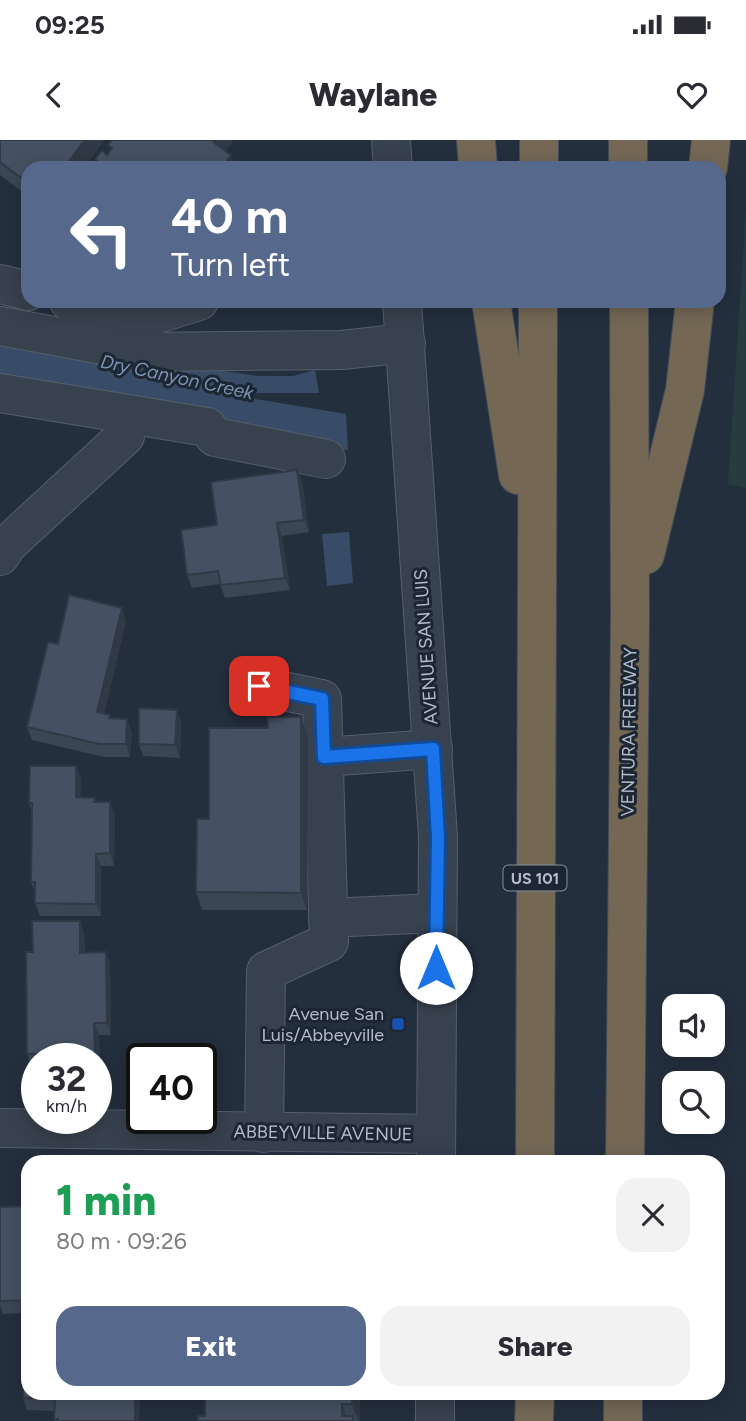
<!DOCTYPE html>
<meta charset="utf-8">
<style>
:root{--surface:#fff;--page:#f2f2f3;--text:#2b2b33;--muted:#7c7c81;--accent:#56698c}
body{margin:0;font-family:Figtree,sans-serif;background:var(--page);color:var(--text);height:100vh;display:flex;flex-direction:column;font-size:26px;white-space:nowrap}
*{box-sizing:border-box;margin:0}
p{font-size:23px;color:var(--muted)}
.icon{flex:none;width:38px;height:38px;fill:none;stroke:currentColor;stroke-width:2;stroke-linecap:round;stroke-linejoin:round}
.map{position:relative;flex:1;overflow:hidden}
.sheet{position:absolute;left:21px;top:1015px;width:704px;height:245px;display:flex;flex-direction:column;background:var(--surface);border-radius:21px;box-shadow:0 4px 18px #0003}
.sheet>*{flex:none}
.banner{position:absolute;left:21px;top:21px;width:705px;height:147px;border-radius:21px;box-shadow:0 4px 18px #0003;background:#56698c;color:#fff;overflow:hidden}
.tools{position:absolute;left:662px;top:854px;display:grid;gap:14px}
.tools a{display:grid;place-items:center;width:63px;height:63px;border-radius:14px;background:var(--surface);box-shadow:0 4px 18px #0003;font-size:35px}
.speed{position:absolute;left:21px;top:903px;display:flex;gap:14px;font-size:35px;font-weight:700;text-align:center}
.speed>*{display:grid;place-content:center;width:91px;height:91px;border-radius:50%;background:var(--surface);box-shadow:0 4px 18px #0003;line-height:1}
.speed small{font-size:18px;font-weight:400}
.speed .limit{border:4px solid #111;border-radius:10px;background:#fff;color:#111}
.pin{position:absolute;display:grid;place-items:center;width:60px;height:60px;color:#fff;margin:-30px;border-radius:14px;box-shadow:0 4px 10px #0006}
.me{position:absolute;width:77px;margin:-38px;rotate:0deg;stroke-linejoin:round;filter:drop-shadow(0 0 5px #0008)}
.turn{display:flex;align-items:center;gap:24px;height:147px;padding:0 35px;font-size:32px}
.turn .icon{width:91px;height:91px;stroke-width:2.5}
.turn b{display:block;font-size:49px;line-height:60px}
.round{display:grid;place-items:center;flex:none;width:74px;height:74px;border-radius:21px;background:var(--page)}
.summary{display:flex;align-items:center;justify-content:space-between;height:119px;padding:0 35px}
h1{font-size:42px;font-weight:800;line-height:52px;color:#1e9e55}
.action{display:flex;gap:14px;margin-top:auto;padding:14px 35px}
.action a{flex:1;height:80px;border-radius:21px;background:var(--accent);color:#fff;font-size:28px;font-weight:800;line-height:80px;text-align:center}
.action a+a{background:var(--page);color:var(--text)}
.status{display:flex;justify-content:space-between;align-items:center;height:49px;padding:0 35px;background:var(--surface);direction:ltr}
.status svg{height:19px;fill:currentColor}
header{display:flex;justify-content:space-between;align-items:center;height:91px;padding:0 35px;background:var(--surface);font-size:32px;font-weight:800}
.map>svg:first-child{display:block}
.green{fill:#263c3f}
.water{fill:#394c67}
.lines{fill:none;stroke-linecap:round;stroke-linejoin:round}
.minor-casing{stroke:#565f6c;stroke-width:40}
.highway-casing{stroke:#434c59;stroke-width:40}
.minor{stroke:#38414e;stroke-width:38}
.highway{stroke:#746855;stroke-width:38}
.wall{fill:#3b4654}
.shaded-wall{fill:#303945}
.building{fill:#455162;stroke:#303945;stroke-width:2}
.route-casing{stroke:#114b97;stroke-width:18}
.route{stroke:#1a73e8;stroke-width:12}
.transit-dot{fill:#1a4fb4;stroke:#1d2633;stroke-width:2.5}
.labels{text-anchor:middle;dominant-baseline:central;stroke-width:6;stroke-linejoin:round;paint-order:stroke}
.shield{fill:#1d2633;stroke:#878f9c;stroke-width:2}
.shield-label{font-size:16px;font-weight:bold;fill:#b4bcc9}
.street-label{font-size:18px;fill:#b4bcc9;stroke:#1d2633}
.poi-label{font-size:18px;fill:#b4bcc9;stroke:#1d2633;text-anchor:end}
.water-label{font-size:19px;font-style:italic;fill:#7c92b1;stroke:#1d2633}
</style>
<div class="status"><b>09:25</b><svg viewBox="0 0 49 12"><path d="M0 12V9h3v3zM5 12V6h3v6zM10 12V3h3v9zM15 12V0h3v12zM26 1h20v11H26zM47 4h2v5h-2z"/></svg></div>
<header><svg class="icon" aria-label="back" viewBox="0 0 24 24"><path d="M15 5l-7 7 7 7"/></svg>Waylane<svg class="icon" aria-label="heart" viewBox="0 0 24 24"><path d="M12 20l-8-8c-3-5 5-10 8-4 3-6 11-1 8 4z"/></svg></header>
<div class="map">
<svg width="746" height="1281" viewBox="0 0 746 1281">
<rect width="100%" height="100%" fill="#242f3e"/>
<path class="green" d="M 746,71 L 746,348 L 728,344 Z"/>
<g class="water">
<path d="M 0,198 L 257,236 L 293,236 L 315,230 L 319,253 L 251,253 L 206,249 L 208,251 L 346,274 L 348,310 L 218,291 L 0,240 Z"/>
<path d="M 349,392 L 353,443 L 327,446 L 322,394 Z"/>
</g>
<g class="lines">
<defs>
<g id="minor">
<path d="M 391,0 L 393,28"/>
<path d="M 0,144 L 28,151"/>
<path d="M 69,161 L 127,176 L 151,176 L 199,161"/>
<path d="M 402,161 L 438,697 L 436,1022"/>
<path d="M 0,186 L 140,212 L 342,210 L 406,203"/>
<path d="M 0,253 L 207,287 L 215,297 L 326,319"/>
<path d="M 0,416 L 8,404 L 125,296"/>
<path d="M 259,546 L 322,559 L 329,802 L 266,831 L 264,993"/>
<path d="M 324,617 L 433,609"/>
<path d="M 328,778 L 436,773"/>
<path d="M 0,988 L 436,994"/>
<path d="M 435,1281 L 435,1253"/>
</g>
<g id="highway">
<path d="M 476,0 L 478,28"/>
<path d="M 628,0 L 628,28"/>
<path d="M 539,28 L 539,0"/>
<path d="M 708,28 L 711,0"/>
<path d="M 491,161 L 518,335"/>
<path d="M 645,415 L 685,250 L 695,161"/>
<path d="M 535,1022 L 538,161"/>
<path d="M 625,1022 L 630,475 L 629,161"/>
<path d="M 534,1281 L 535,1253"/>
<path d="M 623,1281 L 623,1253"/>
</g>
</defs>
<use href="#minor" class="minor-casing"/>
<use href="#highway" class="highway-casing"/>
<use href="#minor" class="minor"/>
<use href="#highway" class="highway"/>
</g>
<g class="wall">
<path d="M 0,0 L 28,28 L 28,56 L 0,35 Z"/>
<path d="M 297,330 L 302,342 L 309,392 L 282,396 L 290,450 L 225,458 L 220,444 L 192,448 L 187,435 L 217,385 Z"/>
<path d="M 126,481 L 104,574 L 110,575 L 111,578 L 132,592 L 130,617 L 104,617 L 32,600 L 27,587 Z"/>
<path d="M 301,577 L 308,595 L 307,770 L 202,770 L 196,752 L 209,679 L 268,588 Z"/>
<path d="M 181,582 L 180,618 L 143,616 L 139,604 Z"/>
<path d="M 76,626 L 81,639 L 80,657 L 95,658 L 96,662 L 115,675 L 114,726 L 101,726 L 101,776 L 40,776 L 35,763 L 35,753 L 31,742 L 32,672 L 29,663 Z"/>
<path d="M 80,781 L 84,794 L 85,813 L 106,812 L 110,825 L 111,895 L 99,895 L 100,926 L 96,926 L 96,919 L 37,919 L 37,926 L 31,926 L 27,914 L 33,812 Z"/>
<path d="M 28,1066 L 28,1173 L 3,1174 L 0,1165 L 0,1067 Z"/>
<path d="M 140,1253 L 139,1281 L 55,1281 L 54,1271 L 27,1270 L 23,1258 Z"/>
<path d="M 205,1253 L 360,1253 L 360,1281 L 198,1281 L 205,1276 Z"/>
</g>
<g class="shaded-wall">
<path d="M 85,0 L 105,0 L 84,28 L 64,28 Z"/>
<path d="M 215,0 L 234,0 L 220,19 L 213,2 Z"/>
<path d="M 231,15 L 236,28 L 227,21 Z"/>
<path d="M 297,330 L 302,342 L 309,392 L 304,380 Z"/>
<path d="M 277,383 L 282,396 L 290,450 L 285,438 Z"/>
<path d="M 122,468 L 126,481 L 102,584 L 97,572 Z"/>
<path d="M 177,570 L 181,582 L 180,618 L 175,605 Z"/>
<path d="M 301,577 L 308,595 L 307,770 L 301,753 Z"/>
<path d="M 127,579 L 132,592 L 130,617 L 126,604 Z"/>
<path d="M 76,626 L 81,639 L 80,670 L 76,657 Z"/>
<path d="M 110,662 L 115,675 L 114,726 L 110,713 Z"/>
<path d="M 96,714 L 101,726 L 101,776 L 96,764 Z"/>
<path d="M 80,781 L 84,794 L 85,826 L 80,813 Z"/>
<path d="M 106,812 L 110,825 L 111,895 L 107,883 Z"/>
<path d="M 94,883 L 99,895 L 100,926 L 95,913 Z"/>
<path d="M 135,1253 L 140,1253 L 139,1281 L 135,1281 Z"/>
<path d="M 352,1253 L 360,1253 L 360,1281 L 358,1281 L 352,1264 Z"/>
<path d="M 342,1264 L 348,1281 L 342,1276 Z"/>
</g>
<g class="building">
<path d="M 0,0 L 85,0 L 64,28 L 28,28 L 28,43 L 0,22 Z"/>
<path d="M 112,0 L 215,0 L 213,2 L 231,15 L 227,21 L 237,28 L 98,28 L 101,24 L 95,19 L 102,10 L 107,15 L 112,8 L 108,5 Z"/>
<path d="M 297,330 L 304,380 L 277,383 L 285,438 L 221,445 L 218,431 L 187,435 L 181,390 L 217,385 L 211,342 Z"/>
<path d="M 69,455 L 122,468 L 97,572 L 110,575 L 109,578 L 127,579 L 126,604 L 99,604 L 27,587 L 48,502 L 58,504 Z"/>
<path d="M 139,568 L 177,570 L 175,605 L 139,604 Z"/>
<path d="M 267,577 L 301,577 L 301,753 L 196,752 L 197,679 L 209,679 L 209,588 L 268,588 Z"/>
<path d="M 30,626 L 76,626 L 76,657 L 95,658 L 94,662 L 110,662 L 110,713 L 96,714 L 96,764 L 35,763 L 35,742 L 31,742 L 32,663 L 29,663 Z"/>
<path d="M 32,781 L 80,781 L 80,813 L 106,812 L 107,883 L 94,883 L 95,913 L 27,914 L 26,812 L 33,812 Z"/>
<path d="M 28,1066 L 28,1160 L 0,1161 L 0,1067 Z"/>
<path d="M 23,1219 L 28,1219 L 28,1253 L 135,1253 L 135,1281 L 58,1281 L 58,1279 L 54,1279 L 55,1259 L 23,1258 Z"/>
<path d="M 205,1253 L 352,1253 L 352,1264 L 342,1264 L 342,1276 L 353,1276 L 353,1281 L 198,1281 L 198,1276 L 205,1276 Z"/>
</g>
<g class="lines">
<defs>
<path id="route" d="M 259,546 L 322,559 L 324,617 L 433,609 L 438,697 L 436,828"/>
</defs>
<use href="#route" class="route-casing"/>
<use href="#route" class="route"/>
</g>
<rect class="transit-dot" x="391" y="877" width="14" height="14" rx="3.5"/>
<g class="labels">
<rect class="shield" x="503.5" y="725.5" width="63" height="25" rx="5"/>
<g class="shield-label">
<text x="535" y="738">US 101</text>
</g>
<g class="street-label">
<text transform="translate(426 507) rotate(-94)">AVENUE SAN LUIS</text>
<text transform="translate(629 592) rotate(-89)">VENTURA FREEWAY</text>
<text transform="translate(323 993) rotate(1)">ABBEYVILLE AVENUE</text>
</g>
<g class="poi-label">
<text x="384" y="874">Avenue San<tspan x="384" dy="21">Luis/Abbeyville</tspan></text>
</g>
<g class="water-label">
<text transform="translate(177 237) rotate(12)">Dry Canyon Creek</text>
</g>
</g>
</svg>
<div class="tools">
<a><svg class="icon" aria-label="sound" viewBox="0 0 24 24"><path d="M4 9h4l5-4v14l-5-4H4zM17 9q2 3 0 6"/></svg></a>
<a><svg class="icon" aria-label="search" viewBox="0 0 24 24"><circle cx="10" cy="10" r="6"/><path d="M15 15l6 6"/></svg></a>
</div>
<div class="speed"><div>32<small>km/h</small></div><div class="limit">40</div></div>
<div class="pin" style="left:259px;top:546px;background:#d93025"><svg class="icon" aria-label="arrive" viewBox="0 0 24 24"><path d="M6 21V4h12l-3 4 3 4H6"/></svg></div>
<svg class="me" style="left:436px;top:828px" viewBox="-20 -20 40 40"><circle r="19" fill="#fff"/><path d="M0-13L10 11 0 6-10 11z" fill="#1a73e8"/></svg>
<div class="banner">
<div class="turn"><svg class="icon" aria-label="left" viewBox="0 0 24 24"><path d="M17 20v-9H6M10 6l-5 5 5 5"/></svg><div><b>40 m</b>Turn left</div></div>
</div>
<section class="sheet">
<div class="summary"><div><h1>1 min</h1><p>80 m · 09:26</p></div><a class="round"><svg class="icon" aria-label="close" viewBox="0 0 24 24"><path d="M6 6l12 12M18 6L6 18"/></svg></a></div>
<div class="action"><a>Exit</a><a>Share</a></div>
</section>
</div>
